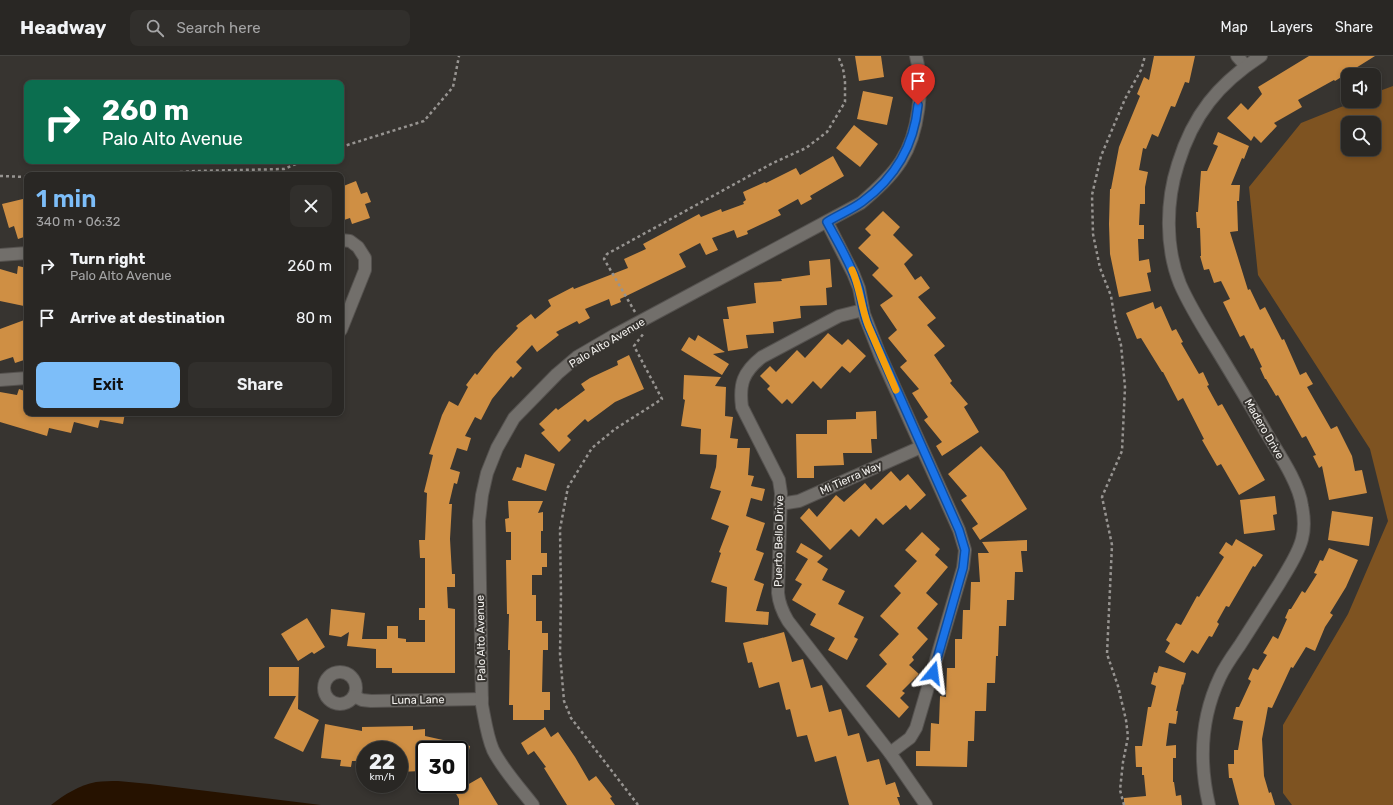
<!DOCTYPE html>
<meta charset="utf-8">
<style>
:root{--surface:#292724;--page:#312f2c;--text:#f1f3f6;--muted:#a5a5a6;--line:#454441;--accent:#7dbef9}
body{margin:0;font-family:Rubik,sans-serif;background:var(--page);color:var(--text);height:100vh;display:flex;flex-direction:column;font-size:15px;white-space:nowrap}
*{box-sizing:border-box;margin:0}
p{font-size:13px;color:var(--muted)}
.icon{flex:none;width:22px;height:22px;fill:none;stroke:currentColor;stroke-width:2;stroke-linecap:round;stroke-linejoin:round}
.map{position:relative;flex:1;overflow:hidden}
.details{position:absolute;left:24px;top:116px;width:320px;height:244px;display:flex;flex-direction:column;background:var(--surface);border-radius:8px;box-shadow:0 2px 6px #0003,0 0 0 1px var(--line)}
.details>*{flex:none}
.hud{position:absolute;left:24px;top:24px;width:320px;height:84px;border-radius:8px;box-shadow:0 2px 6px #0003,0 0 0 1px var(--line);background:#0b6e4f;color:#fff;overflow:hidden}
.fabs{position:absolute;left:1341px;top:12px;display:grid;gap:8px}
.fabs a{display:grid;place-items:center;width:40px;height:40px;border-radius:8px;background:var(--surface);box-shadow:0 2px 6px #0003,0 0 0 1px var(--line);font-size:20px}
.speed{position:absolute;left:356px;top:685px;display:flex;gap:8px;font-size:20px;font-weight:700;text-align:center}
.speed>*{display:grid;place-content:center;width:52px;height:52px;border-radius:50%;background:var(--surface);box-shadow:0 2px 6px #0003,0 0 0 1px var(--line);line-height:1}
.speed small{font-size:10px;font-weight:400}
.speed .limit{border:2px solid #111;border-radius:6px;background:#fff;color:#111}
.pin{position:absolute;display:grid;place-items:center;width:34px;height:34px;color:#fff;margin:-41px -17px;border-radius:50% 50% 50% 0;rotate:-45deg;box-shadow:0 0 4px #0007}
.pin .icon{rotate:45deg}
.me{position:absolute;width:44px;margin:-22px;rotate:16deg;stroke-linejoin:round;filter:drop-shadow(0 0 3px #0008)}
.turn{display:flex;align-items:center;gap:14px;height:84px;padding:0 12px;font-size:18px}
.turn .icon{width:52px;height:52px;stroke-width:2.5}
.turn b{display:block;font-size:28px;line-height:34px}
.round{display:grid;place-items:center;flex:none;width:42px;height:42px;border-radius:8px;background:var(--page)}
.head{display:flex;align-items:center;justify-content:space-between;height:68px;padding:0 12px}
h1{font-size:24px;font-weight:600;line-height:30px;color:var(--accent)}
.button{display:flex;gap:8px;margin-top:auto;padding:8px 12px}
.button a{flex:1;height:46px;border-radius:8px;background:var(--accent);color:#111;font-size:16px;font-weight:600;line-height:46px;text-align:center}
.button a+a{background:var(--page);color:var(--text)}
ul{padding:0;list-style:none}
li{display:flex;align-items:center;gap:12px;height:52px;padding:0 12px}
li div{flex:1}
li b{display:block;font-size:15px}
li em{font-style:normal}
header{display:flex;align-items:center;gap:24px;box-sizing:border-box;height:56px;padding:0 20px;background:var(--surface);border-bottom:1px solid var(--line)}
header strong{font-size:19px}
nav{display:flex;gap:22px;margin-inline-start:auto;font-size:14px}
.search{width:280px;height:36px;background:var(--page);display:flex;align-items:center;gap:10px;box-sizing:border-box;padding:0 14px;border-radius:8px;color:var(--muted);font-size:15px}
.map>svg:first-child{display:block}
.green{fill:#7e5321;fill-rule:evenodd}
.water{fill:#261200}
.building{fill:#cf8f44}
.lines{fill:none;stroke-linecap:round;stroke-linejoin:round}
.minor-casing{stroke:#55524f;stroke-width:14}
.path{stroke:#979491;stroke-width:2.5;stroke-dasharray:3 3;stroke-linecap:butt}
.minor{stroke:#726f6b;stroke-width:12}
.route-casing{stroke:#114b97;stroke-width:10}
.route{stroke:#1a73e8;stroke-width:7}
.slow{stroke:#f59e0b;stroke-width:7}
.labels{text-anchor:middle;dominant-baseline:central;stroke-width:4;stroke-linejoin:round;paint-order:stroke}
.street-label{font-size:11px;fill:#f2f0ed;stroke:#373430}
</style>
<header>
<strong>Headway</strong>
<div class="search"><svg class="icon" aria-label="search" viewBox="0 0 24 24"><circle cx="10" cy="10" r="6"/><path d="M15 15l6 6"/></svg>Search here</div>
<nav><a>Map</a><a>Layers</a><a>Share</a></nav>
</header>
<div class="map">
<svg width="1393" height="749" viewBox="0 0 1393 749">
<rect width="100%" height="100%" fill="#373430"/>
<path class="green" d="M 1393,30 L 1393,749 L 1292,749 L 1283,737 L 1283,669 L 1348,558 L 1388,465 L 1370,393 L 1258,219 L 1249,131 L 1301,67 L 1356,45 L 1374,45 L 1374,37 ZM 1348,67 L 1374,67 L 1374,93 L 1348,93 Z"/>
<path class="water" d="M 118,725 L 150,728 L 321,749 L 51,749 C 64,739 79,729 96,726 C 103,725 111,725 118,725 Z"/>
<g class="building">
<path d="M 855,0 L 881,0 L 884,21 L 859,25 Z"/>
<path d="M 1154,0 L 1195,0 L 1189,27 L 1185,26 L 1175,51 L 1171,50 L 1158,81 L 1152,78 L 1146,93 L 1143,92 L 1139,114 L 1148,116 L 1145,131 L 1145,148 L 1140,148 L 1139,169 L 1144,169 L 1144,183 L 1138,183 L 1139,205 L 1149,203 L 1151,216 L 1147,217 L 1151,235 L 1119,241 L 1110,198 L 1109,168 L 1110,133 L 1111,133 L 1119,91 L 1140,40 L 1137,38 L 1144,21 L 1149,24 Z"/>
<path d="M 1309,0 L 1375,0 L 1335,25 L 1334,24 L 1298,44 L 1302,51 L 1274,67 L 1277,70 L 1261,87 L 1254,80 L 1251,85 L 1227,62 L 1241,47 L 1248,54 L 1262,38 L 1258,31 Z"/>
<path d="M 863,35 L 893,41 L 887,69 L 857,63 Z"/>
<path d="M 854,69 L 878,88 L 860,111 L 836,92 Z"/>
<path d="M 1218,76 L 1249,90 L 1244,103 L 1242,102 L 1231,129 L 1240,129 L 1239,145 L 1237,145 L 1238,175 L 1230,176 L 1248,234 L 1250,233 L 1260,254 L 1265,251 L 1282,284 L 1284,283 L 1300,319 L 1306,316 L 1313,328 L 1307,331 L 1331,373 L 1337,370 L 1352,400 L 1355,415 L 1362,414 L 1367,437 L 1329,444 L 1322,410 L 1319,412 L 1313,400 L 1316,399 L 1306,380 L 1302,382 L 1278,339 L 1276,340 L 1266,323 L 1265,323 L 1260,312 L 1262,311 L 1253,292 L 1251,293 L 1244,279 L 1240,281 L 1223,246 L 1230,243 L 1221,225 L 1214,227 L 1209,213 L 1204,214 L 1200,200 L 1201,200 L 1200,172 L 1197,172 L 1196,156 L 1198,156 L 1201,115 L 1207,115 L 1218,90 L 1213,88 Z"/>
<path d="M 833,100 L 844,120 L 810,140 L 812,143 L 801,149 L 798,143 L 778,154 L 781,159 L 747,175 L 748,178 L 737,182 L 734,174 L 712,182 L 718,194 L 706,199 L 700,187 L 679,198 L 686,211 L 620,243 L 621,246 L 611,250 L 609,243 L 585,253 L 590,262 L 579,268 L 577,265 L 556,276 L 559,279 L 537,296 L 532,289 L 516,306 L 522,312 L 513,322 L 511,320 L 492,343 L 481,364 L 475,361 L 465,380 L 471,382 L 467,395 L 457,392 L 450,413 L 460,416 L 457,428 L 454,427 L 449,448 L 452,448 L 450,483 L 452,518 L 455,518 L 455,531 L 447,531 L 448,552 L 455,553 L 455,617 L 392,617 L 392,612 L 376,612 L 376,593 L 347,590 L 349,576 L 341,581 L 329,579 L 331,553 L 365,557 L 362,583 L 387,583 L 387,570 L 398,570 L 398,582 L 406,583 L 406,586 L 425,586 L 425,564 L 419,564 L 419,552 L 425,552 L 425,502 L 420,502 L 419,484 L 425,484 L 427,437 L 424,436 L 433,399 L 429,398 L 442,359 L 449,345 L 458,350 L 468,331 L 466,329 L 475,317 L 477,319 L 494,297 L 518,272 L 516,270 L 531,258 L 535,263 L 551,250 L 548,244 L 573,231 L 574,233 L 628,212 L 624,203 L 646,193 L 643,188 L 699,158 L 701,161 L 721,153 L 722,156 L 744,148 L 743,146 L 746,144 L 743,136 L 765,126 L 766,127 L 796,112 L 800,119 Z"/>
<path d="M 356,125 L 361,138 L 367,136 L 371,146 L 365,148 L 370,162 L 352,168 L 350,162 L 341,165 L 341,131 Z"/>
<path d="M 27,142 L 27,180 L 18,183 L 14,170 L 9,172 L 2,148 Z"/>
<path d="M 883,155 L 900,171 L 893,179 L 913,199 L 904,208 L 915,224 L 921,220 L 930,232 L 918,241 L 936,262 L 927,269 L 945,290 L 934,299 L 952,325 L 950,327 L 968,348 L 964,351 L 979,376 L 942,400 L 936,390 L 942,386 L 924,364 L 928,361 L 912,337 L 919,333 L 900,311 L 907,305 L 888,282 L 897,274 L 880,249 L 893,240 L 872,219 L 879,212 L 858,192 L 871,179 L 865,173 Z"/>
<path d="M 830,203 L 832,231 L 826,232 L 827,249 L 800,250 L 801,262 L 773,266 L 774,277 L 746,279 L 748,292 L 728,295 L 723,263 L 729,263 L 727,251 L 756,247 L 754,227 L 782,225 L 781,223 L 810,219 L 809,205 Z"/>
<path d="M 18,210 L 27,212 L 27,237 L 24,250 L 0,245 L 0,213 L 17,218 Z"/>
<path d="M 1153,246 L 1155,253 L 1161,250 L 1172,275 L 1176,273 L 1183,286 L 1181,287 L 1199,318 L 1203,316 L 1209,329 L 1207,330 L 1218,350 L 1222,348 L 1265,424 L 1239,439 L 1221,408 L 1217,410 L 1202,384 L 1204,383 L 1183,342 L 1178,345 L 1163,316 L 1162,316 L 1141,282 L 1137,283 L 1126,257 Z"/>
<path d="M 27,263 L 27,303 L 15,307 L 13,301 L 0,305 L 0,273 Z"/>
<path d="M 828,277 L 842,289 L 848,283 L 866,300 L 850,317 L 842,310 L 821,333 L 813,325 L 792,348 L 787,343 L 782,348 L 767,333 L 770,330 L 760,320 L 770,310 L 776,316 L 797,294 L 805,302 Z"/>
<path d="M 698,279 L 725,296 L 713,298 L 729,308 L 722,319 L 681,294 L 689,281 L 695,285 Z"/>
<path d="M 629,299 L 644,333 L 615,346 L 588,366 L 585,363 L 567,380 L 571,384 L 559,396 L 541,377 L 545,374 L 539,368 L 556,352 L 558,354 L 585,334 L 581,328 L 590,322 L 618,309 L 617,305 Z"/>
<path d="M 684,319 L 721,321 L 715,330 L 726,331 L 725,360 L 733,361 L 730,382 L 738,383 L 737,392 L 750,392 L 748,419 L 754,420 L 751,430 L 765,433 L 762,445 L 751,442 L 746,460 L 765,467 L 756,494 L 764,497 L 754,524 L 764,528 L 756,555 L 769,556 L 768,569 L 725,566 L 727,531 L 711,526 L 721,497 L 719,496 L 729,470 L 711,463 L 721,435 L 710,432 L 716,411 L 717,399 L 700,398 L 701,373 L 681,370 L 685,344 L 683,343 Z"/>
<path d="M 19,333 L 27,336 L 27,357 L 125,357 L 123,368 L 100,364 L 98,372 L 74,366 L 71,377 L 49,372 L 47,380 L 0,366 L 0,336 L 17,339 Z"/>
<path d="M 876,355 L 877,383 L 871,383 L 872,397 L 843,397 L 844,409 L 814,410 L 814,422 L 797,422 L 796,378 L 827,378 L 827,364 L 856,363 L 856,356 Z"/>
<path d="M 981,390 L 1004,416 L 1027,453 L 980,484 L 972,472 L 978,468 L 961,444 L 967,440 L 948,418 Z"/>
<path d="M 525,398 L 555,408 L 546,435 L 512,424 L 517,411 L 521,412 Z"/>
<path d="M 891,415 L 900,425 L 908,418 L 926,439 L 910,454 L 906,449 L 883,469 L 876,462 L 859,481 L 851,473 L 830,494 L 800,462 L 809,452 L 817,461 L 836,439 L 844,446 L 865,427 L 871,434 Z"/>
<path d="M 1275,440 L 1277,458 L 1273,459 L 1275,474 L 1244,478 L 1240,444 Z"/>
<path d="M 508,445 L 543,445 L 538,457 L 543,456 L 543,475 L 541,475 L 541,497 L 547,497 L 547,511 L 542,511 L 542,519 L 532,519 L 532,539 L 536,539 L 536,565 L 542,565 L 542,577 L 548,577 L 548,594 L 543,594 L 542,636 L 550,636 L 550,654 L 544,654 L 544,664 L 513,664 L 513,649 L 509,649 L 510,594 L 508,594 L 509,558 L 507,558 L 506,504 L 511,504 L 511,476 L 506,476 L 505,463 L 509,462 Z"/>
<path d="M 1332,455 L 1373,461 L 1369,490 L 1328,484 Z"/>
<path d="M 922,476 L 940,493 L 935,499 L 948,511 L 926,537 L 938,548 L 917,572 L 928,583 L 912,601 L 914,604 L 909,609 L 919,618 L 902,635 L 905,637 L 900,642 L 909,651 L 899,662 L 866,630 L 887,608 L 879,599 L 899,578 L 880,560 L 901,537 L 894,530 L 917,505 L 905,494 Z"/>
<path d="M 1236,483 L 1263,499 L 1255,511 L 1253,510 L 1229,551 L 1226,550 L 1217,566 L 1219,568 L 1212,581 L 1209,580 L 1198,598 L 1192,594 L 1184,607 L 1165,596 L 1170,587 L 1166,584 L 1176,567 L 1181,569 L 1197,540 L 1199,541 L 1224,501 L 1219,497 L 1226,486 L 1232,490 Z"/>
<path d="M 1027,484 L 1027,495 L 1021,495 L 1023,516 L 1015,516 L 1014,544 L 1007,544 L 1006,570 L 999,570 L 998,600 L 996,600 L 995,627 L 987,627 L 986,655 L 975,655 L 974,685 L 968,685 L 967,711 L 916,710 L 916,695 L 930,695 L 931,667 L 939,668 L 940,640 L 946,641 L 947,612 L 955,612 L 955,583 L 962,583 L 963,554 L 970,554 L 971,526 L 980,526 L 978,497 L 989,497 L 982,486 Z"/>
<path d="M 801,487 L 823,500 L 817,506 L 828,513 L 822,524 L 845,535 L 838,548 L 864,561 L 854,581 L 858,583 L 847,604 L 828,594 L 835,582 L 810,569 L 816,558 L 792,544 L 802,528 L 795,524 L 808,503 L 796,496 Z"/>
<path d="M 1329,492 L 1358,504 L 1346,531 L 1330,557 L 1333,559 L 1325,571 L 1315,595 L 1306,591 L 1293,612 L 1291,611 L 1272,652 L 1268,651 L 1262,683 L 1264,720 L 1269,737 L 1271,736 L 1275,749 L 1239,749 L 1232,722 L 1229,722 L 1228,708 L 1234,708 L 1234,694 L 1238,694 L 1243,665 L 1233,663 L 1236,651 L 1239,651 L 1251,625 L 1248,623 L 1253,612 L 1258,614 L 1267,599 L 1263,597 L 1273,580 L 1278,583 L 1287,563 L 1285,562 L 1289,553 L 1291,553 L 1302,535 L 1305,537 L 1317,518 L 1314,517 L 1320,504 L 1323,505 Z"/>
<path d="M 307,562 L 325,591 L 314,598 L 312,596 L 298,605 L 281,578 Z"/>
<path d="M 784,576 L 792,606 L 803,603 L 811,632 L 822,629 L 829,656 L 841,653 L 848,680 L 859,677 L 867,706 L 879,703 L 886,729 L 895,726 L 900,741 L 897,741 L 900,749 L 849,749 L 836,700 L 815,706 L 807,679 L 797,681 L 790,653 L 786,654 L 779,626 L 759,632 L 752,606 L 748,607 L 743,587 Z"/>
<path d="M 1159,610 L 1186,617 L 1183,629 L 1182,628 L 1176,655 L 1178,655 L 1176,668 L 1169,667 L 1166,690 L 1176,689 L 1176,702 L 1173,702 L 1173,726 L 1174,726 L 1176,740 L 1181,739 L 1182,749 L 1124,749 L 1124,742 L 1146,740 L 1144,719 L 1142,719 L 1142,711 L 1136,711 L 1135,690 L 1142,690 L 1148,651 L 1151,651 L 1156,630 L 1151,628 L 1154,616 L 1157,617 Z"/>
<path d="M 269,611 L 299,611 L 298,653 L 319,664 L 303,696 L 274,682 L 296,640 L 269,640 Z"/>
<path d="M 325,668 L 362,675 L 362,671 L 413,670 L 413,674 L 425,673 L 425,680 L 470,690 L 469,694 L 425,694 L 425,703 L 420,704 L 421,715 L 399,716 L 399,694 L 365,694 L 365,705 L 352,705 L 351,711 L 340,710 L 341,704 L 321,702 Z"/>
<path d="M 545,671 L 551,681 L 558,676 L 575,701 L 589,725 L 596,720 L 612,741 L 610,742 L 615,749 L 567,749 L 544,712 L 546,711 L 534,695 L 528,699 L 521,687 Z"/>
<path d="M 481,721 L 498,749 L 459,749 L 459,743 L 455,736 Z"/>
</g>
<g class="lines">
<defs>
<g id="minor">
<path d="M 1237,0 L 1246,10"/>
<path d="M 827,166 L 853,217 L 859,232 L 864,258 L 880,299 L 959,474 L 965,494 L 963,512 L 916,672 L 910,682 L 890,697"/>
<path d="M 341,184 L 350,185 L 358,191 L 365,202 L 365,214 L 341,274"/>
<path d="M 0,199 L 27,197"/>
<path d="M 863,254 L 839,260 L 762,301 C 743,316 739,328 742,351 L 779,424 L 781,437 L 778,537 C 779,548 782,555 788,565 L 890,697 L 926,749"/>
<path d="M 0,324 L 27,322"/>
<path d="M 780,448 L 799,445 L 921,391"/>
<circle cx="340" cy="632" r="16"/>
<path d="M 354,640 L 362,644 L 371,645 L 482,643"/>
<path d="M 533,749 C 520,732 503,714 493,694 C 487,680 485,664 482,649 L 479,465 L 482,439 L 487,417 L 497,392 L 514,362 L 557,318 L 577,301 L 613,280 L 861,147 C 875,135 891,121 901,105 C 919,77 924,31 916,0"/>
<path d="M 1209,749 C 1199,706 1201,661 1220,621 C 1225,610 1233,599 1240,589 C 1253,569 1266,548 1279,528 C 1287,514 1298,499 1302,483 C 1305,472 1304,460 1302,450 C 1299,427 1279,398 1267,378 C 1251,350 1234,322 1217,294 C 1204,273 1190,251 1180,228 C 1165,191 1166,145 1178,108 C 1193,59 1218,28 1261,0"/>
</g>
</defs>
<use href="#minor" class="minor-casing"/>
<g class="path">
<path d="M 341,91 L 424,65 L 453,31 L 459,0"/>
<path d="M 138,119 L 196,115 L 284,113 L 303,105"/>
<path d="M 0,120 L 27,121"/>
<path d="M 635,256 L 604,203 L 607,198 L 771,108 L 806,92 L 827,76 L 845,46 L 845,26 L 843,12 L 838,0"/>
<path d="M 638,749 L 571,662 L 564,645 L 560,598 L 561,540 L 560,473 L 568,431 L 592,392 L 615,373 L 662,343 L 634,290 L 644,277"/>
<path d="M 1124,749 L 1120,734 L 1123,706 L 1128,681 L 1126,664 L 1118,630 L 1107,598 L 1112,489 L 1102,441 L 1122,395 L 1125,331 L 1121,289 L 1116,271 L 1111,240 L 1100,212 L 1093,178 L 1092,139 L 1101,100 L 1125,43 L 1141,14 L 1145,0"/>
</g>
<use href="#minor" class="minor"/>
</g>
<g class="lines">
<defs>
<path id="route" d="M 918,49 C 914,90 895,122 862,146 C 851,154 838,159 827,166 C 838,187 852,209 859,233 C 862,245 863,257 868,269 L 959,474 L 965,494 L 963,512 L 933,617"/>
</defs>
<use href="#route" class="route-casing"/>
<use href="#route" class="route"/>
<path class="slow" d="M 852,214 C 860,231 861,251 868,269 L 896,334"/>
</g>
<g class="labels">
<g class="street-label">
<text transform="translate(607 287) rotate(-31)">Palo Alto Avenue</text>
<text transform="translate(1264 373) rotate(60)">Madero Drive</text>
<text transform="translate(851 422) rotate(-24)">Mi Tierra Way</text>
<text transform="translate(779 485) rotate(-89)">Puerto Bello Drive</text>
<text transform="translate(481 582) rotate(-91)">Palo Alto Avenue</text>
<text transform="translate(418 644) rotate(-1)">Luna Lane</text>
</g>
</g>
</svg>
<div class="fabs">
<a><svg class="icon" aria-label="sound" viewBox="0 0 24 24"><path d="M4 9h4l5-4v14l-5-4H4zM17 9q2 3 0 6"/></svg></a>
<a><svg class="icon" aria-label="search" viewBox="0 0 24 24"><circle cx="10" cy="10" r="6"/><path d="M15 15l6 6"/></svg></a>
</div>
<div class="speed"><div>22<small>km/h</small></div><div class="limit">30</div></div>
<div class="pin" style="left:918px;top:49px;background:#d93025"><svg class="icon" aria-label="arrive" viewBox="0 0 24 24"><path d="M6 21V4h12l-3 4 3 4H6"/></svg></div>
<svg class="me" style="left:933px;top:617px" viewBox="-20 -20 40 40"><path d="M0-17L14 15 0 8-14 15z" fill="#1a73e8" stroke="#fff" stroke-width="4"/></svg>
<div class="hud">
<div class="turn"><svg class="icon" aria-label="right" viewBox="0 0 24 24"><path d="M7 20v-9h11M14 6l5 5-5 5"/></svg><div><b>260 m</b>Palo Alto Avenue</div></div>
</div>
<section class="details">
<div class="head"><div><h1>1 min</h1><p>340 m · 06:32</p></div><a class="round"><svg class="icon" aria-label="close" viewBox="0 0 24 24"><path d="M6 6l12 12M18 6L6 18"/></svg></a></div>
<ul>
<li><svg class="icon" aria-label="right" viewBox="0 0 24 24"><path d="M7 20v-9h11M14 6l5 5-5 5"/></svg><div><b>Turn right</b><p>Palo Alto Avenue</p></div><em>260 m</em></li>
<li><svg class="icon" aria-label="arrive" viewBox="0 0 24 24"><path d="M6 21V4h12l-3 4 3 4H6"/></svg><div><b>Arrive at destination</b></div><em>80 m</em></li>
</ul>
<div class="button"><a>Exit</a><a>Share</a></div>
</section>
</div>
